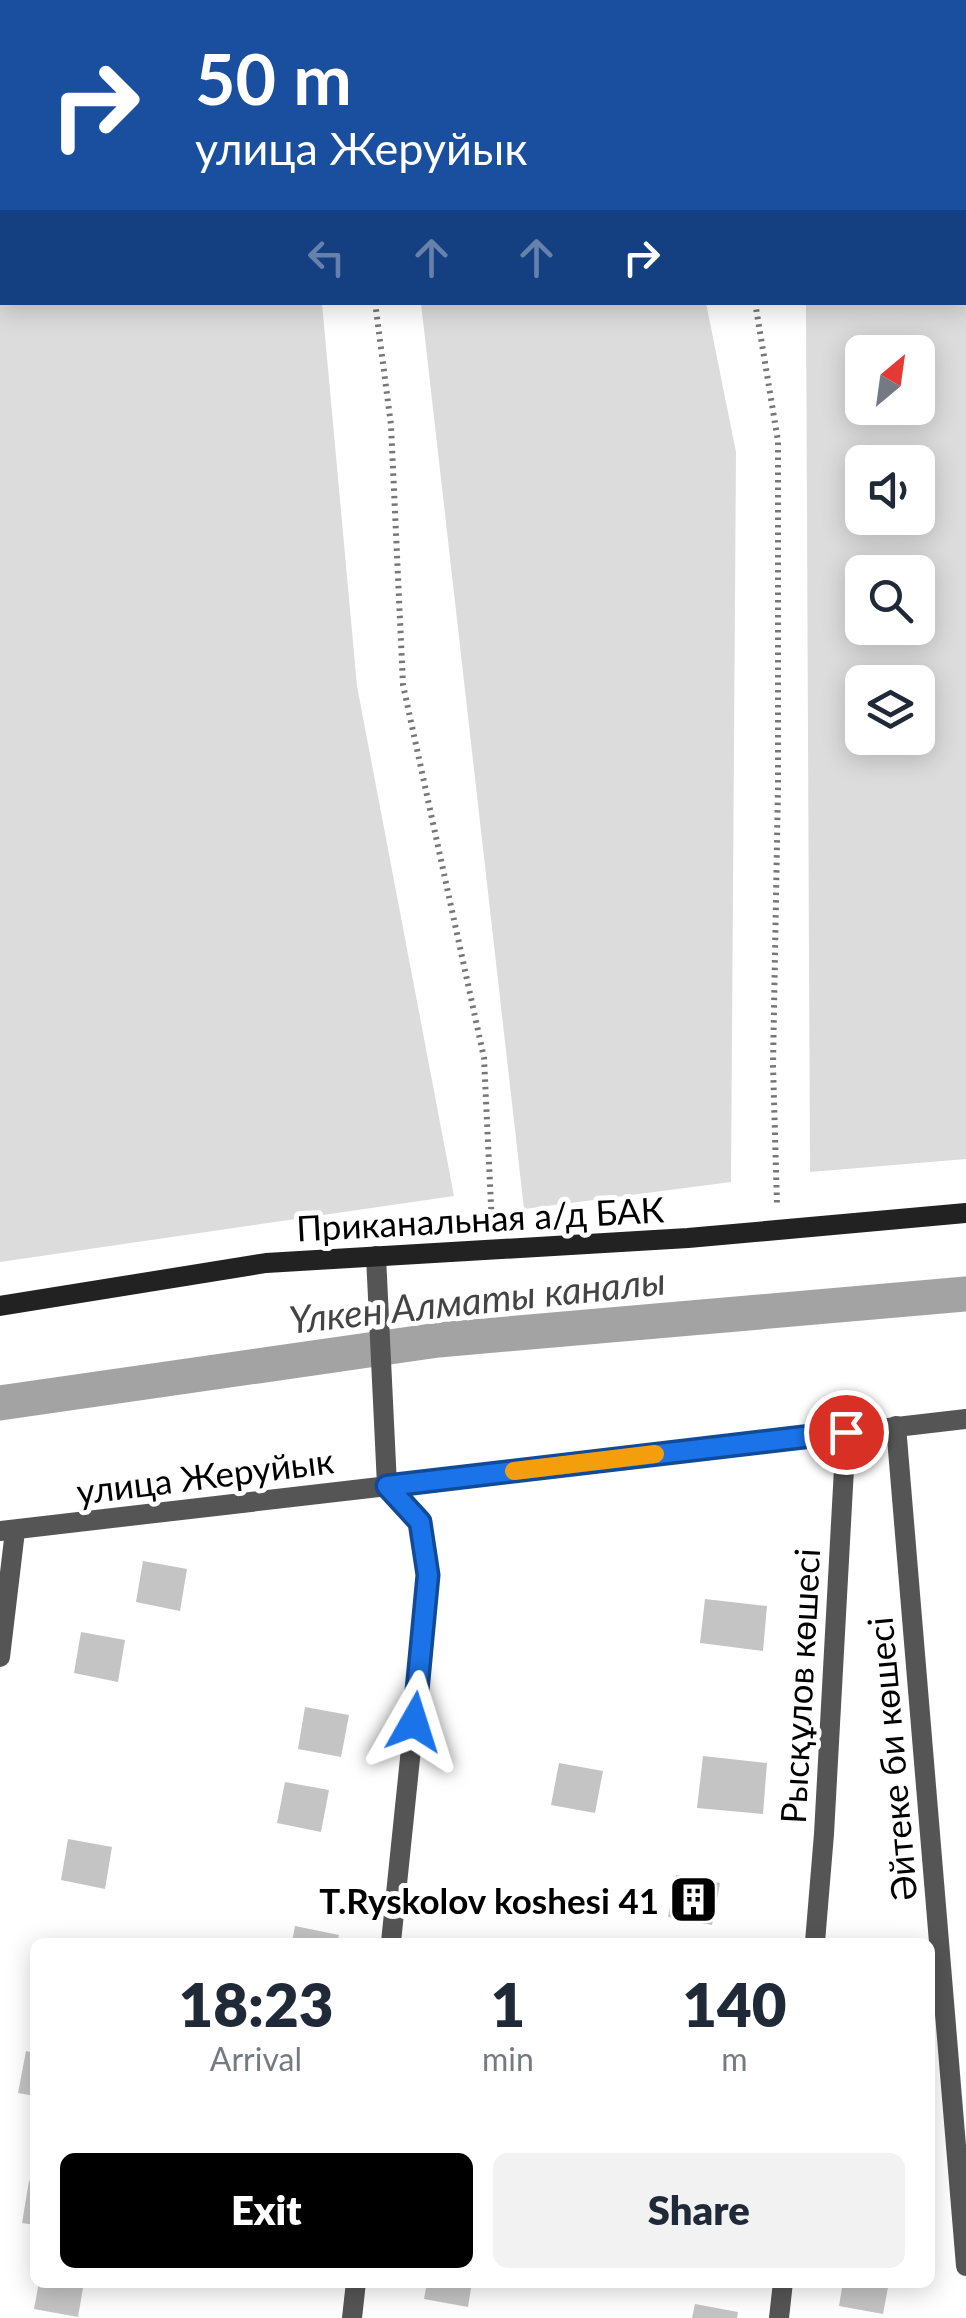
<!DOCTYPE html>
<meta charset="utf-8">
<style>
:root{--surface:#fff;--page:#f2f2f3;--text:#1f2937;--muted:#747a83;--accent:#000}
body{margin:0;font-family:Lato,sans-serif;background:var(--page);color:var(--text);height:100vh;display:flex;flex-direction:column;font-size:38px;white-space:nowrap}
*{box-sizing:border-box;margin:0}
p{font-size:32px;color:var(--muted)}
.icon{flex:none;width:55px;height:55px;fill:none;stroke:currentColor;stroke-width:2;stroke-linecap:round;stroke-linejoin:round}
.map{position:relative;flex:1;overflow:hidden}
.side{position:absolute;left:30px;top:1938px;width:905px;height:350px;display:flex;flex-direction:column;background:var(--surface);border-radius:15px;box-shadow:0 5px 25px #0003}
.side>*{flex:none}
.banner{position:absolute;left:0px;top:0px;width:968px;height:305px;box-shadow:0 5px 25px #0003;background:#1a4fa0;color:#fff;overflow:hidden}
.needle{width:65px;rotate:29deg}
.tools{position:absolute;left:845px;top:335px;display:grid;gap:20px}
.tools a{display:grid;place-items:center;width:90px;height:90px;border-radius:15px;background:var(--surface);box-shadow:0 5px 25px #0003;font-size:50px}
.pin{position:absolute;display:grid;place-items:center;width:85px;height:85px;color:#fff;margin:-42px;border:5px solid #fff;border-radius:50%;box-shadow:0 2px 10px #0007}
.me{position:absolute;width:110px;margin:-55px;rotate:6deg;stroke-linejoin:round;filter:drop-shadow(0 0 8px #0008)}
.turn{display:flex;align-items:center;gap:35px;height:210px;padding:0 30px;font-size:45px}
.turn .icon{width:130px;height:130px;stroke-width:2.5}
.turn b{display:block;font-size:70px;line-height:85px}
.lanes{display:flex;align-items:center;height:95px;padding:0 30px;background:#0003;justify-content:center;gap:50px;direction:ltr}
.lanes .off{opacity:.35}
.eta{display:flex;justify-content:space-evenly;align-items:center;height:170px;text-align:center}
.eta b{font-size:60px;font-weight:800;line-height:70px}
.action{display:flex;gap:20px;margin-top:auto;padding:20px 30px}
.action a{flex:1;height:115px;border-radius:15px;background:var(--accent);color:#fff;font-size:40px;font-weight:800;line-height:115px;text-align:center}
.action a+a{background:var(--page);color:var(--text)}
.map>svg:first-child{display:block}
.green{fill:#dcdcdc;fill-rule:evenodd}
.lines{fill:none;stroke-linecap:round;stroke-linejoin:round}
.canal{stroke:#a3a3a3;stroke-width:35}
.building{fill:#c4c4c4}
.path{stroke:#777;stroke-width:6;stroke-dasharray:2.5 5;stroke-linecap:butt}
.street{stroke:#555;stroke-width:20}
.secondary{stroke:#222;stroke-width:20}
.route-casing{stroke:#114b97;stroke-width:25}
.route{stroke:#1a73e8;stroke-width:18}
.slow{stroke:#f59e0b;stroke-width:18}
.labels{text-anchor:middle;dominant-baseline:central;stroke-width:10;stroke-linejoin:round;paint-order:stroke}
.street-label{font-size:35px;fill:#000;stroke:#fff}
.poi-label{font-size:35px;font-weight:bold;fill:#000;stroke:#fff;text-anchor:end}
.water-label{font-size:38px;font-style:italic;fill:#444;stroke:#fff}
</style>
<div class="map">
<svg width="966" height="2318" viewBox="0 0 966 2318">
<rect width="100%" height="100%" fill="#fff"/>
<g class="green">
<path d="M 798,0 L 966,0 L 966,1159 L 810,1172 L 806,303 L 965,302 L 965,2 L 798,2 ZM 862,352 L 918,352 L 918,408 L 862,408 ZM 862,462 L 918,462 L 918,518 L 862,518 ZM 862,572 L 918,572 L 918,628 L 862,628 ZM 862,682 L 918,682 L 918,738 L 862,738 Z"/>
<path d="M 0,130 L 2,130 L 2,302 L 322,303 L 357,686 L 454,1196 L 0,1262 Z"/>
<path d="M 421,303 L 706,303 L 736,452 L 731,1182 L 524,1209 Z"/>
</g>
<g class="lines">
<path class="canal" d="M 0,1403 L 438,1340 L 966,1294"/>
</g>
<g class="building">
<path d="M 143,1561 L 187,1569 L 180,1611 L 136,1602 Z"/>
<path d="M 705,1599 L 767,1606 L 763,1651 L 700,1643 Z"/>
<path d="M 81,1632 L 125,1640 L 118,1682 L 74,1673 Z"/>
<path d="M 305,1707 L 349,1715 L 341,1757 L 298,1749 Z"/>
<path d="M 703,1756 L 767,1763 L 763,1814 L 697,1808 Z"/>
<path d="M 559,1763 L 603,1771 L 595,1813 L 551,1805 Z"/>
<path d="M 285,1782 L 329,1790 L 321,1832 L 277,1823 Z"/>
<path d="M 68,1839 L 112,1847 L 105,1889 L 61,1880 Z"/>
<path d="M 676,1875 L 720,1883 L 712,1925 L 668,1917 Z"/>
<path d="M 295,1926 L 339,1935 L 337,1942 L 292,1942 Z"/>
<path d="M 26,2051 L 35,2053 L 35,2096 L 18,2093 Z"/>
<path d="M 29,2181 L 35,2182 L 35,2225 L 22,2223 Z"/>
<path d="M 39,2282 L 84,2282 L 78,2317 L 34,2309 Z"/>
<path d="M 427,2282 L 472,2282 L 468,2307 L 424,2299 Z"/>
<path d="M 843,2282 L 889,2282 L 883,2314 L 839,2306 Z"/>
<path d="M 695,2304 L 738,2312 L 737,2318 L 692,2318 Z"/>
</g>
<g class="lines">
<g class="path">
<path d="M 335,0 L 336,2"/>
<path d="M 190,2 L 195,0"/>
<path d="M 386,2 L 388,0"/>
<path d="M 726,2 L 726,0"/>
<path d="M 0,49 L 2,49"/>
<path d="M 375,302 L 391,425 L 403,685 L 484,1058 L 492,1226"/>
<path d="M 755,302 L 778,441 L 778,787 L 773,1065 L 777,1204"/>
</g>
<g class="street">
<path d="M 376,1256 L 387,1485 L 419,1522 L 429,1575 L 391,1942"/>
<path d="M 896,1426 L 966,2266"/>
<path d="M 0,1531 L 966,1419"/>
<path d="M 0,1657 L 15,1531"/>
<path d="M 815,1942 L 824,1834 L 846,1432"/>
<path d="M 352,2318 L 356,2282"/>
<path d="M 779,2318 L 783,2282"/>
</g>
<path class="secondary" d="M 0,1306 L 266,1263 L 688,1238 L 966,1213"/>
</g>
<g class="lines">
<defs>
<path id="route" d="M 414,1722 L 428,1575 L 420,1522 L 387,1486 L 846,1432"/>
</defs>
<use href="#route" class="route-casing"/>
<use href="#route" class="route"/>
<path class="slow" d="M 514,1471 L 655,1454"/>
</g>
<defs>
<symbol id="building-square" viewBox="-11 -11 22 22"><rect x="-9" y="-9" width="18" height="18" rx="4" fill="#000" stroke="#fff"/><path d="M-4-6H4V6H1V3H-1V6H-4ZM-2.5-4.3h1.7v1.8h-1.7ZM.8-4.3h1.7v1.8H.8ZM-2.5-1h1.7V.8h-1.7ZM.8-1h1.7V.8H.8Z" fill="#fff"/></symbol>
</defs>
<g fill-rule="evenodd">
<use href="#building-square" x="666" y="1872" width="55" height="55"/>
</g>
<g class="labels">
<g class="street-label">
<text transform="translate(480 1218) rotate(-3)">Приканальная а/д БАК</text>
<text transform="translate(205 1475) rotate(-7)">улица Жеруйык</text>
<text transform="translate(799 1686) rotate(-87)">Рысқұлов көшесі</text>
<text transform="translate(891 1759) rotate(-95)">Әйтеке би көшесі</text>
</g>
<g class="poi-label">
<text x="659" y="1900">T.Ryskolov koshesi 41</text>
</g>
<g class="water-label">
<text transform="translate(477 1299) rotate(-6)">Үлкен Алматы каналы</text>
</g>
</g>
</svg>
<div class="tools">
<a><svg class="needle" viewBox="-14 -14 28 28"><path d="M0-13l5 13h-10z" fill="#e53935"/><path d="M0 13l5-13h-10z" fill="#747a83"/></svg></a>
<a><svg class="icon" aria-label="sound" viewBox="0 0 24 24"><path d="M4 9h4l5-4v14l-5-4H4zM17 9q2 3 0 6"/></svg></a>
<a><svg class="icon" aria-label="search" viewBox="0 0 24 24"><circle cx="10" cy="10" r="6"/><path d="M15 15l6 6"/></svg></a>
<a><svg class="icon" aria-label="layers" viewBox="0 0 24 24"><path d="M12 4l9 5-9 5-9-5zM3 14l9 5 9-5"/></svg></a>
</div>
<div class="pin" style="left:846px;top:1432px;background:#d93025"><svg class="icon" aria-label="arrive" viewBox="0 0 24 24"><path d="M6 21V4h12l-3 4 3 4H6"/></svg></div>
<svg class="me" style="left:414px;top:1722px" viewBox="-20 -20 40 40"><path d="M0-17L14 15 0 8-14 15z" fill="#1a73e8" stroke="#fff" stroke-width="4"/></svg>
<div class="banner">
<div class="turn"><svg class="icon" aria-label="right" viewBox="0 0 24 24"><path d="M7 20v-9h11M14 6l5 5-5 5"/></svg><div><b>50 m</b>улица Жеруйык</div></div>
<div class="lanes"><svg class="icon off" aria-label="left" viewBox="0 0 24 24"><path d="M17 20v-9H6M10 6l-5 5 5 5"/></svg><svg class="icon off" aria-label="ahead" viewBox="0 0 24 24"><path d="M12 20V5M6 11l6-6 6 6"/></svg><svg class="icon off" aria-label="ahead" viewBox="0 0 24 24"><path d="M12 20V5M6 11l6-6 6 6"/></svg><svg class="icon" aria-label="right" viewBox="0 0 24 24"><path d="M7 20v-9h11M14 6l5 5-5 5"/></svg></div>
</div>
<section class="side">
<div class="eta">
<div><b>18:23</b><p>Arrival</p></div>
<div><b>1</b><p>min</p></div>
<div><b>140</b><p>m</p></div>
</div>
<div class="action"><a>Exit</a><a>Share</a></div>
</section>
</div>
